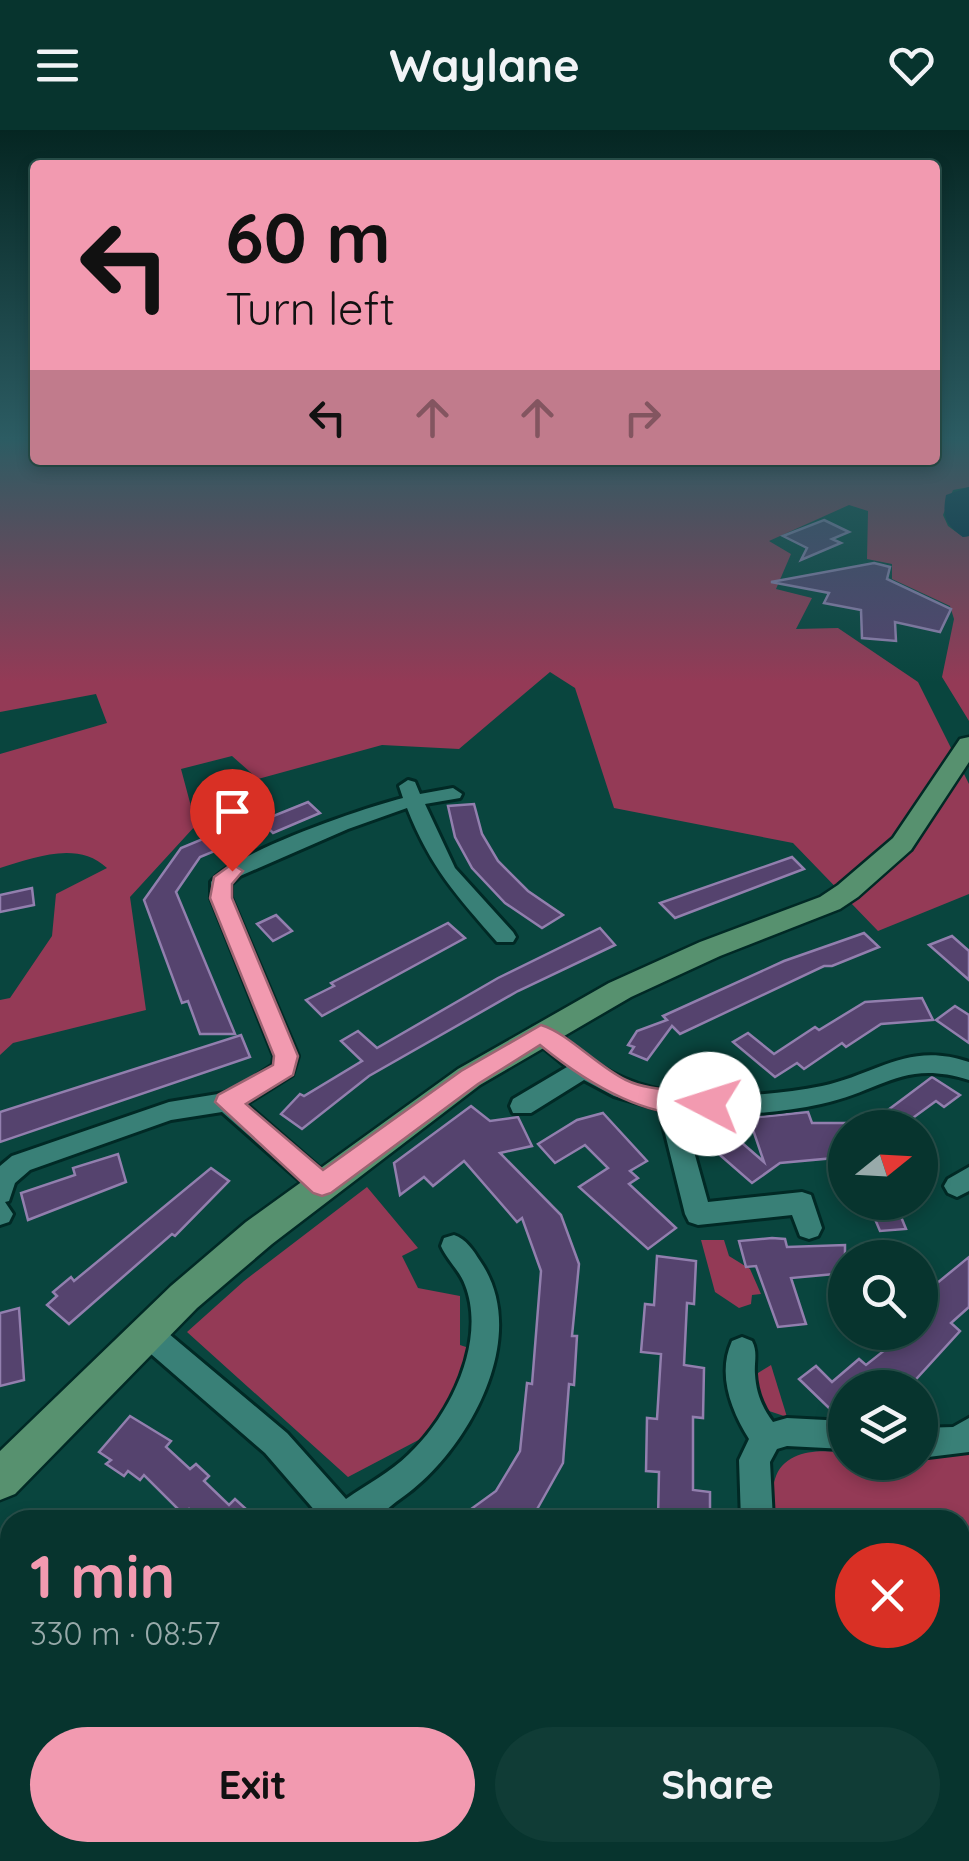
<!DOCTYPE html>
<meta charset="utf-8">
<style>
:root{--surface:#07342e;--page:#103c36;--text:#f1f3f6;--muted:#98aaaa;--line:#284f4a;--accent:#f29ab0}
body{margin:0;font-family:Quicksand,sans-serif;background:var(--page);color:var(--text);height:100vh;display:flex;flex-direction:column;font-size:38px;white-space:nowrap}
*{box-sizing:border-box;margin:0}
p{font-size:32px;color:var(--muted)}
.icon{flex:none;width:55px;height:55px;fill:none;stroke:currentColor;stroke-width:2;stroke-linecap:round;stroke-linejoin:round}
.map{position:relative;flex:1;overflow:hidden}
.side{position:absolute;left:0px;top:1380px;width:970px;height:352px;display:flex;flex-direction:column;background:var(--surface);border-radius:30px 30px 0 0;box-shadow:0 5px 15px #0003,0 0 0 2px var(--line)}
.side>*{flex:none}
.hud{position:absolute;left:30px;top:30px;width:910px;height:305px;border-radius:10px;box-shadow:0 5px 15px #0003,0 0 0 2px var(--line);background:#f29ab0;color:#111;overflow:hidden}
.needle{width:65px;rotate:72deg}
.buttons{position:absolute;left:828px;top:980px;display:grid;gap:20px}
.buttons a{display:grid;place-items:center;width:110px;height:110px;border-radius:50%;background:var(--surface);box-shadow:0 5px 15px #0003,0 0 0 2px var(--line);font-size:50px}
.pin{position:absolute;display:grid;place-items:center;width:85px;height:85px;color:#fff;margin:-102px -42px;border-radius:50% 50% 50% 0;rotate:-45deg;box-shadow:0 0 10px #0007}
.pin .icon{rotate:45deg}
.me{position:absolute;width:110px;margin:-55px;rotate:275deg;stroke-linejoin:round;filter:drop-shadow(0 0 8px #0008)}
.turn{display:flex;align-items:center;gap:35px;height:210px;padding:0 30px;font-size:45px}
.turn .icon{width:130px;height:130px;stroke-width:2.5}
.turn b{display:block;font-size:70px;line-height:85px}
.lanes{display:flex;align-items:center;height:95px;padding:0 30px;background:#0003;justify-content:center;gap:50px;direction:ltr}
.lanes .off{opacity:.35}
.round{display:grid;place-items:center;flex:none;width:105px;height:105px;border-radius:52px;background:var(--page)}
.head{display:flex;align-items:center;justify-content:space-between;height:170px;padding:0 30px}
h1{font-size:60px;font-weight:800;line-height:75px;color:var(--accent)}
.action{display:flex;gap:20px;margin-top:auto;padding:20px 30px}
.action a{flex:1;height:115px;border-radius:60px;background:var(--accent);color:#111;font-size:40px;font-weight:800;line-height:115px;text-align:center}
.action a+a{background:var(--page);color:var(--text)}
header{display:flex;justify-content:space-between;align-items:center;height:130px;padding:0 30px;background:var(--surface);font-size:45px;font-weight:800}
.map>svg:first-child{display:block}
.green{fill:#943a56}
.water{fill:#072b44}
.building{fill:#55436e;stroke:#927fae;stroke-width:2.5}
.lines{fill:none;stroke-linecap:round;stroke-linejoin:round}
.street-casing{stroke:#012925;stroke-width:6}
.secondary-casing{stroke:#012925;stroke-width:5}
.street{fill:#398077;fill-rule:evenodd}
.secondary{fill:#57916f;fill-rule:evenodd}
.route{fill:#f29ab0;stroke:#9d6472;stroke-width:2.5}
</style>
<header><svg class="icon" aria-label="menu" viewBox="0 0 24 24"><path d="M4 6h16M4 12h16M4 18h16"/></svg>Waylane<svg class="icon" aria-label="heart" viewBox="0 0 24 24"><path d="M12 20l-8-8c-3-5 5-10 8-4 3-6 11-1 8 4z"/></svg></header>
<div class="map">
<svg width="969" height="1731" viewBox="0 0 969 1731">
<rect width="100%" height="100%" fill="#09453e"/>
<g class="green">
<path d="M 0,310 L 35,310 L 35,330 L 935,330 L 935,310 L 969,310 L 969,357 L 953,360 L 943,385 L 948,396 L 963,407 L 969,406 L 969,591 L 942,547 L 954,489 L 950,476 L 892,449 L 892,434 L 867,429 L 868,381 L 849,375 L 769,411 L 791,424 L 776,459 L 812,468 L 796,499 L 838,498 L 918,552 L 969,654 L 969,764 L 878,801 L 793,713 L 614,678 L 575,558 L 550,542 L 459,619 L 382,615 L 258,649 L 232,626 L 181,639 L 196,695 L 130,767 L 146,880 L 13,913 L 0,925 L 0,870 L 10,868 L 52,806 L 56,764 L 107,738 C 77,710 34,728 0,738 L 0,624 L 107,593 L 96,564 L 0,582 Z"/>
<path d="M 367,1057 L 418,1118 L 402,1126 L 418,1158 L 460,1166 L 460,1215 L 469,1218 L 460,1251 L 430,1304 L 348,1347 L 187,1202 L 244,1151 Z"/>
<path d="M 701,1110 L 724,1110 L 729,1126 L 750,1139 L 761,1164 L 752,1165 L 751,1174 L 739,1178 L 715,1162 Z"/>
<path d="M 771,1235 L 787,1287 L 763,1279 L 754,1253 L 758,1243 Z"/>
<path d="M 969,1310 L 969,1405 L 960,1398 L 960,1390 L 775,1390 C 775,1378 771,1360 775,1349 C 784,1319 821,1319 845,1323 L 845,1332 L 920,1332 L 920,1316 Z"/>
</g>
<path class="water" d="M 969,357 L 969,406 L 963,407 C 945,394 942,387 946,365 Z"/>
<g class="building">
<path d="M 824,390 L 849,402 L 832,409 L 841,413 L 801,430 L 807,418 L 783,406 Z"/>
<path d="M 874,433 L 890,437 L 887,449 L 951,479 L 940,502 L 895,492 L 896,511 L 862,508 L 861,480 L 824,473 L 829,463 L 771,452 Z"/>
<path d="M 308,672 L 320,683 L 273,703 L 261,691 Z"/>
<path d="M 474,674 L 482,704 L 498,731 L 528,761 L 563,785 L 542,798 L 505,773 L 472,738 L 455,707 L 448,676 Z"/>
<path d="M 251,689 L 263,701 L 200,727 L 176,762 L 235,904 L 200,904 L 188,871 L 182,873 L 144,770 L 181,718 Z"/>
<path d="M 792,727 L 804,739 L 675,788 L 660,773 Z"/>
<path d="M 32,758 L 34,775 L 0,782 L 0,765 Z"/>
<path d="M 276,785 L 292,801 L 273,811 L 257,794 Z"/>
<path d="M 448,793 L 465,808 L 322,886 L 306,870 L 334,856 L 331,853 Z"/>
<path d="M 600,798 L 615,815 L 518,861 L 369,946 L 302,999 L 281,984 L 300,964 L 304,966 L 362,931 L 341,911 L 358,901 L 377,918 L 498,848 Z"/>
<path d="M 864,803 L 879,817 L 832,836 L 824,836 L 680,904 L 672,896 L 647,930 L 630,923 L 634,917 L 628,915 L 637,901 L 667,890 L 663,886 L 784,831 Z"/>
<path d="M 952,806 L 969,821 L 969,850 L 929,815 Z"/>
<path d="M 922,868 L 933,890 L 881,894 L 846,917 L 842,913 L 804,939 L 797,933 L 775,947 L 733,912 L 748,903 L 774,924 L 815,897 L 819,900 L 865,872 Z"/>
<path d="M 955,876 L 969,885 L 969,913 L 936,890 Z"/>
<path d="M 241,905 L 250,927 L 0,1012 L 0,982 Z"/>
<path d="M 932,947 L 960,965 L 944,977 L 936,971 L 899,998 L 864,998 Z"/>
<path d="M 471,976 L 490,991 L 518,987 L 532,1016 L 500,1023 L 561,1085 L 579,1134 L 572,1206 L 577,1206 L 574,1255 L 569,1254 L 563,1333 L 531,1390 L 456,1390 L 496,1361 L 520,1321 L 527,1253 L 532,1254 L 541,1141 L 522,1088 L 517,1092 L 464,1031 L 433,1056 L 424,1047 L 400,1065 L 394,1033 Z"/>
<path d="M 808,982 L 812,993 L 845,993 L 845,1027 L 780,1033 L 752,1053 L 697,1005 L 717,991 L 764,1032 L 749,988 Z"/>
<path d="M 603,983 L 647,1031 L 630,1041 L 638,1048 L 629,1054 L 676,1098 L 648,1119 L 579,1057 L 608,1038 L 585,1015 L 555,1033 L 538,1014 L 577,990 Z"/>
<path d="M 118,1024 L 126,1052 L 28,1090 L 21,1063 L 75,1045 L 73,1038 Z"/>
<path d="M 211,1038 L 229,1051 L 175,1106 L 172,1104 L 69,1194 L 47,1175 L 57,1166 L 53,1162 L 71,1147 L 74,1151 Z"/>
<path d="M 877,1072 L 895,1072 L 906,1099 L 880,1101 L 872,1082 L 880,1082 Z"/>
<path d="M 772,1108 L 785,1109 L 787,1117 L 845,1115 L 845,1143 L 791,1148 L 806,1194 L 778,1197 L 756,1136 L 746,1137 L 739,1111 Z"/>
<path d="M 657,1126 L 696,1131 L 694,1174 L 687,1173 L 684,1235 L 704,1238 L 703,1288 L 693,1287 L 693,1360 L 710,1362 L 710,1384 L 704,1384 L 704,1390 L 658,1390 L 659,1342 L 646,1341 L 647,1288 L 657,1289 L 661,1224 L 641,1222 L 645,1174 L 654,1175 Z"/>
<path d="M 969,1127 L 969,1177 L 951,1193 L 960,1201 L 908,1258 L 845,1258 L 845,1264 L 829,1278 L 799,1249 L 816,1236 L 832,1252 L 859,1229 L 866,1235 L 895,1212 L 885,1202 L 920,1202 L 920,1167 Z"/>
<path d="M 19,1178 L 24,1250 L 0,1256 L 0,1183 Z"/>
<path d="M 130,1286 L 171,1311 L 166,1317 L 190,1339 L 196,1334 L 209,1346 L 204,1351 L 229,1375 L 235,1369 L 258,1390 L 201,1390 L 189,1379 L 183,1384 L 144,1345 L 140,1350 L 128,1341 L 124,1346 L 106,1334 L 111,1330 L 99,1322 Z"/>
</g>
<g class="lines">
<defs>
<g id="street">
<path d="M 408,650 L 415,652 L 420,664 L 453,658 L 462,664 L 460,668 L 425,674 L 455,738 L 513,802 L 516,807 L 513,812 L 497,812 C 457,766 430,737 407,678 L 348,699 L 240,746 L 231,754 L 231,768 L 298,926 L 292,945 L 246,974 L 331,1048 L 335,1055 L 331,1062 L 322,1066 L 313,1062 L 222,982 L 171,990 L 30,1040 L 15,1053 L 9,1071 L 5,1072 L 13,1084 L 9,1092 L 0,1095 L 0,1036 L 12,1026 L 169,972 L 224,963 L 241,956 L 273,935 L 274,926 L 211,768 L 211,752 C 234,722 363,678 403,668 L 399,656 Z"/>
<path d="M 541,895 C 557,900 571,915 585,926 C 620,952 655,962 699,965 C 739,967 782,964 822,956 C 877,944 909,911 969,932 L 969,950 C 902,929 883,961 821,974 C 776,984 729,986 683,982 L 708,1072 L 802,1062 L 811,1065 L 822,1098 L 818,1106 L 809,1109 L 800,1106 L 792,1085 L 698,1095 L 689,1092 L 685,1084 L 659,979 L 614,966 L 584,950 L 531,983 L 513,983 L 510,976 L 513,969 L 567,937 L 533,909 L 529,903 L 533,897 Z"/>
<path d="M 969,1037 L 969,1061 L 957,1067 L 948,1063 L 944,1056 L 948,1049 Z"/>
<path d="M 454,1105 C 466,1109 473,1120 480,1131 C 533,1207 466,1324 400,1369 C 391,1375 379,1388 369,1390 C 355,1393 337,1390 323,1390 L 265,1323 L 136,1211 L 132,1202 L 136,1193 L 146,1189 L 156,1193 L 287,1303 L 346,1369 C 367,1354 391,1342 409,1324 C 450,1286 487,1211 465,1155 C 460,1141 447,1130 441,1116 L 444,1108 Z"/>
<path d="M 742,1207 L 752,1211 C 758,1222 754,1232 755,1244 C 756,1263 762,1277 773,1292 L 787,1288 L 845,1291 L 845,1319 L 787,1316 L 777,1319 L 770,1332 L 773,1390 L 741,1390 L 739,1330 L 749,1309 C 731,1280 717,1244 732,1211 Z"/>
<path d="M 969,1288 L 969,1322 L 920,1328 L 920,1298 L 953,1297 Z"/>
<path d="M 969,1430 L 969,1462 L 960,1463 L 960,1431 Z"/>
<path d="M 541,1722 L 612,1722 L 608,1731 L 545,1731 Z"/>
<path d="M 886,1722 L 927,1722 L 931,1731 L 890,1731 Z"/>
</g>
<path id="secondary" d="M 969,607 L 969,632 L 911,720 L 858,767 L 840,779 L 720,826 L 631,867 L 480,955 L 272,1114 L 197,1178 L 15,1364 L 0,1370 L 0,1321 L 171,1156 L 246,1092 L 458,939 L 609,853 L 700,812 L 820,767 L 838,755 L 893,708 L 960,609 Z"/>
</defs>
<use href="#street" class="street-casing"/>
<use href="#secondary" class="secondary-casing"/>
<use href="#street" class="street"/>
<use href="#secondary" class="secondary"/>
</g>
<linearGradient id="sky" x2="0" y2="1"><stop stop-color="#052622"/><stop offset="0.56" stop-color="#2c5c63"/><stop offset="1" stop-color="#2c5c63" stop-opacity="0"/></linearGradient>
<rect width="969" height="552" fill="url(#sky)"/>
<path class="route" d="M 232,734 L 243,741 L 232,754 L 232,768 L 298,926 L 293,945 L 246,974 L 323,1040 L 461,941 L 541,895 C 568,903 597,936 626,950 C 655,964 688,957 718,967 L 722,974 L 718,980 C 657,999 584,951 540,915 L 478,954 L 331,1063 L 322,1066 L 313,1063 L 215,972 L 218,965 L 273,935 L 274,926 L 210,768 L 214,747 Z"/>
</svg>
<div class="buttons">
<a><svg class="needle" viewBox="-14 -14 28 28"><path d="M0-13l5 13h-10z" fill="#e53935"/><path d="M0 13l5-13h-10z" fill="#98aaaa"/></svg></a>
<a><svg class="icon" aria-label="search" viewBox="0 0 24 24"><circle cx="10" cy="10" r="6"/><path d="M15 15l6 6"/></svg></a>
<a><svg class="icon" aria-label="layers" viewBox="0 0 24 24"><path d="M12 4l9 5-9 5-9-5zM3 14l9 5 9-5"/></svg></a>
</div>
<div class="pin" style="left:232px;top:741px;background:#d93025"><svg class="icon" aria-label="arrive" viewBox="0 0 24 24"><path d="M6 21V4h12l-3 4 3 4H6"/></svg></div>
<svg class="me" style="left:709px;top:974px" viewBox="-20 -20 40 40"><circle r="19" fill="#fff"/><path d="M0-13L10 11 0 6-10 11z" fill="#f29ab0"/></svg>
<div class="hud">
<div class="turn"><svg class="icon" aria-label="left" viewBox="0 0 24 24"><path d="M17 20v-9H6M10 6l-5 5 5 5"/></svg><div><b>60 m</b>Turn left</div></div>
<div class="lanes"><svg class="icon" aria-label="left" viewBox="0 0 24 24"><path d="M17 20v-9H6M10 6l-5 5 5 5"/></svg><svg class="icon off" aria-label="ahead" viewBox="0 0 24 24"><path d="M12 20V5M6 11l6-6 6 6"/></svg><svg class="icon off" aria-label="ahead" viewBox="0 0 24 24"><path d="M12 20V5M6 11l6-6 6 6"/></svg><svg class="icon off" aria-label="right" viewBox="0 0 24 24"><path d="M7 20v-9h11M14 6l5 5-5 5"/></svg></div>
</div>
<section class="side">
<div class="head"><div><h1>1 min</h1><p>330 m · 08:57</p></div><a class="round" style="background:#d93025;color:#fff"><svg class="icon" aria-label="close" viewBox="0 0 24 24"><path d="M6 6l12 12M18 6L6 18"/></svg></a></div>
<div class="action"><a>Exit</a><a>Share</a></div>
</section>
</div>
